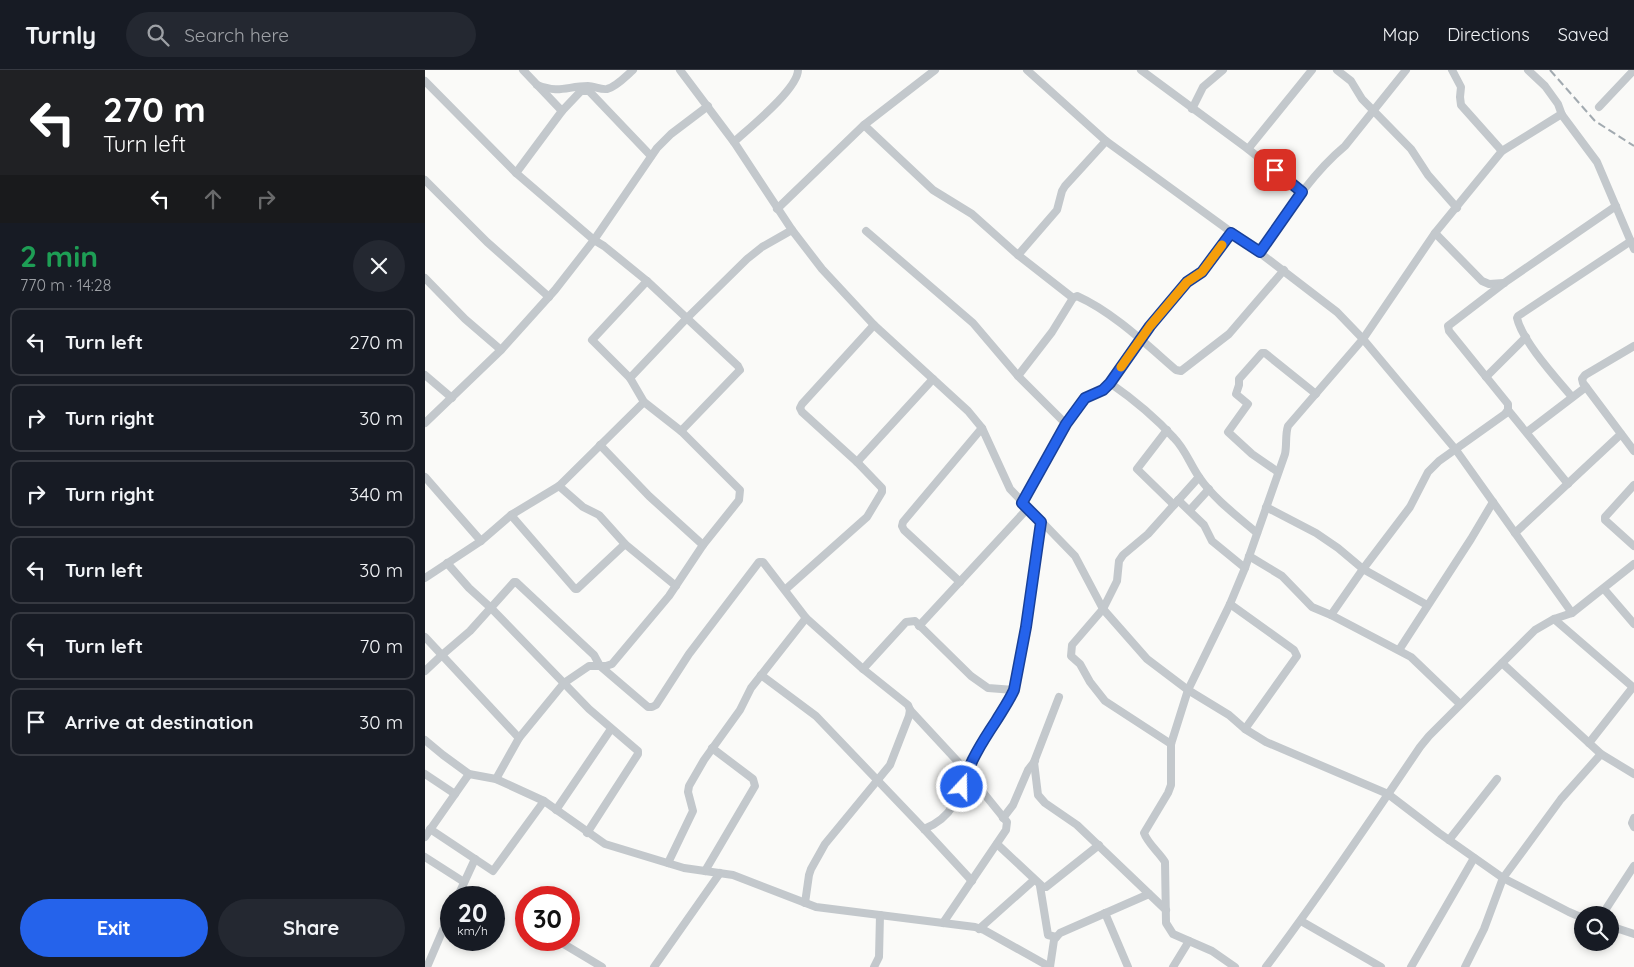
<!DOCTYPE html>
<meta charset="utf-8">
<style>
:root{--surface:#171b24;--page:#242831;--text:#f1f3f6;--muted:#9ea1a6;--line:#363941;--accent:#2563eb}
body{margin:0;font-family:Quicksand,sans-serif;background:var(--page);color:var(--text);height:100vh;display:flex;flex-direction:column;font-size:19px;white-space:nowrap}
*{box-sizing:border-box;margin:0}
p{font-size:16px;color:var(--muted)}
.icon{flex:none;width:28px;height:28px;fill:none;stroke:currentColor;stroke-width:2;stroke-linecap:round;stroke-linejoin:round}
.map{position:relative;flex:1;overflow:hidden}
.panel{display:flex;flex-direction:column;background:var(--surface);width:425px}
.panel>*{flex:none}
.guide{background:#202124;color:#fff;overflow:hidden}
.tools{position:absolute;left:1149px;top:836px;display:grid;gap:10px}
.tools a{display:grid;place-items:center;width:45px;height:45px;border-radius:50%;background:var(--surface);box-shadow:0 2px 8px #0003;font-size:25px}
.speed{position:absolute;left:15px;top:816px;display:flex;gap:10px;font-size:25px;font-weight:700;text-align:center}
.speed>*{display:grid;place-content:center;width:65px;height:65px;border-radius:50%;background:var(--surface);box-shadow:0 2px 8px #0003;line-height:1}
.speed small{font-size:12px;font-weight:400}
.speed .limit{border:8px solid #d22;background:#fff;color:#111}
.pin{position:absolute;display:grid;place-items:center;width:42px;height:42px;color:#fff;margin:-21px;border-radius:10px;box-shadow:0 2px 8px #0006}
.me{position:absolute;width:55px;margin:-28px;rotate:21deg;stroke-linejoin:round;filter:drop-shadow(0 0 4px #0008)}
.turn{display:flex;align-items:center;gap:18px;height:105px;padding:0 20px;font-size:22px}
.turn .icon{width:65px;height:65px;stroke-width:2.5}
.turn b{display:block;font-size:35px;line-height:42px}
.lanes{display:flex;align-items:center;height:48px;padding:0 20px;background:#0003;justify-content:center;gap:25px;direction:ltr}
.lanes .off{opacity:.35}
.round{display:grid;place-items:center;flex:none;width:52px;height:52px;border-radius:26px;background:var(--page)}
.summary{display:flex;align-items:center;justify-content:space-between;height:85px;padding:0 20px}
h1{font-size:30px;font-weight:700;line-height:38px;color:#1e9e55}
.cta{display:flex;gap:10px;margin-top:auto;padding:10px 20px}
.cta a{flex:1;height:58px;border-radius:30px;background:var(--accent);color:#fff;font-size:20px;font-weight:700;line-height:58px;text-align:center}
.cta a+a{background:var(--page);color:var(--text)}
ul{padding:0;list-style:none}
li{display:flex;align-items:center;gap:15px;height:68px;margin:0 10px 8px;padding:0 10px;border:2px solid var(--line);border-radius:10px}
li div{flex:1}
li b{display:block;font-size:19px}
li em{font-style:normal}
header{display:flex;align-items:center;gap:30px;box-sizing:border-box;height:70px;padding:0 25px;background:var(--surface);border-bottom:1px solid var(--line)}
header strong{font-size:24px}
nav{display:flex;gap:28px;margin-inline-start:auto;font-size:18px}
.search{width:350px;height:45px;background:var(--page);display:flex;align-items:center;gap:12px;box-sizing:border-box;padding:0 18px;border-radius:28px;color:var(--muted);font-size:19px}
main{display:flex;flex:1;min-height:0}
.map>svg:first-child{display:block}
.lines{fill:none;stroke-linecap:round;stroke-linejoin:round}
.street{stroke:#c3c8cc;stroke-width:8}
.rail{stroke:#a2aab0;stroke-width:2;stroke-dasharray:8 4;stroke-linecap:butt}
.route-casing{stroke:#184099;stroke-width:12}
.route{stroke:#2563eb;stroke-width:9}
.slow{stroke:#f59e0b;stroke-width:9}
</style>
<header>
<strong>Turnly</strong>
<div class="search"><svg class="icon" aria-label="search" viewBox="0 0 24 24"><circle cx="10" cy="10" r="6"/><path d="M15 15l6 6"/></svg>Search here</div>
<nav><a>Map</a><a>Directions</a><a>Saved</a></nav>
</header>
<main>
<section class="panel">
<div class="guide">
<div class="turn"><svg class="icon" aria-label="left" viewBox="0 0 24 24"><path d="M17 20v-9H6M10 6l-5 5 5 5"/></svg><div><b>270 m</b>Turn left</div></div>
<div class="lanes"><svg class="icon" aria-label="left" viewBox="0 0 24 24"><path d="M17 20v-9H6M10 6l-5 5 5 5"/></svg><svg class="icon off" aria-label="ahead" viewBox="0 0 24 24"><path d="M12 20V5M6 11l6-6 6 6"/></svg><svg class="icon off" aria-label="right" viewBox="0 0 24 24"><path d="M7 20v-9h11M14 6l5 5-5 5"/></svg></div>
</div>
<div class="summary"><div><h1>2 min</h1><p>770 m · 14:28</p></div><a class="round"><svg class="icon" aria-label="close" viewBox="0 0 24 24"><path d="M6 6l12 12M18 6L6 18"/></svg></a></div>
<ul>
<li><svg class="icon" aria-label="left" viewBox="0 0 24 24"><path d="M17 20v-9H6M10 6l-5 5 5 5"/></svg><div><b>Turn left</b></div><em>270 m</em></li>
<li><svg class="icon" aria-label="right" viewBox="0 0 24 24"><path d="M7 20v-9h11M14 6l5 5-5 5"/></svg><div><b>Turn right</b></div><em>30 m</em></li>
<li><svg class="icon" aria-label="right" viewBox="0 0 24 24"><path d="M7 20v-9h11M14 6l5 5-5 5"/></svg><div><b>Turn right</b></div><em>340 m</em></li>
<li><svg class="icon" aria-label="left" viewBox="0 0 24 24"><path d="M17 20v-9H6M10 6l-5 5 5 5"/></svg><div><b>Turn left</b></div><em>30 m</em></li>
<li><svg class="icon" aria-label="left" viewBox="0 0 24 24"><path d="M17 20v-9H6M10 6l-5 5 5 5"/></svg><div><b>Turn left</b></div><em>70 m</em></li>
<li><svg class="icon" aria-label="arrive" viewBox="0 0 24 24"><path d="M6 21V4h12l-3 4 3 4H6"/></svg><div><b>Arrive at destination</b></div><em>30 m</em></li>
</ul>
<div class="cta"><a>Exit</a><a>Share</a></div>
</section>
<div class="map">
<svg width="1209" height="897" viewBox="0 0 1209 897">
<rect width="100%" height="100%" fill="#fafaf8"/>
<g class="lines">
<g class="street">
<path d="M 98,0 L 137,41"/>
<path d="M 255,0 L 309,72 L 367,160 L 397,199 L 449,255 L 543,341 L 557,358 L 585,419 L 650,486 L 678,539 L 722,589 L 763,620 L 804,645 L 820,659 L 841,672 L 963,724 L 1014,763 L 1078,808 L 1144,842 L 1158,848"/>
<path d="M 602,0 L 681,71 L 835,183 L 912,242 L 938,269 L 1031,380 L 1147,543"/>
<path d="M 716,0 L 823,79 L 877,122"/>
<path d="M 912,0 L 926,11 L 937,29 L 986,79 L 1003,105 L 1032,138"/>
<path d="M 1027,0 L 1036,17 L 1035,27 L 1036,35 L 1077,81"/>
<path d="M 1103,0 L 1120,16 L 1133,34 L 1137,45 L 1172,92 L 1209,179"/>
<path d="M 0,11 L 91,103 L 169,170 L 179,176 L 222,211 L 313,296 L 315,300 L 312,303 L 256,361"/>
<path d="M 112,15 C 135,24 142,16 163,16 C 169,16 176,20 182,19 C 191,17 201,6 208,0"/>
<path d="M 1174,37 L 1209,0"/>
<path d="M 767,39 L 778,17 L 798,0"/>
<path d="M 439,55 L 508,120 L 547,144 L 593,185 L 648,228"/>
<path d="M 309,72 C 323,59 373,19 373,0"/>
<path d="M 823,79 L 887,0"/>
<path d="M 91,103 L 137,41 L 156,21 L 164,21 L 226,86"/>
<path d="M 0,110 L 62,172 L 124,227"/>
<path d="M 352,139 L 439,55 L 510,0"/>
<path d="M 441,161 L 548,253 L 593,306 L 641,354"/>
<path d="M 1010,163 L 1057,211 L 1064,214 L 1079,213"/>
<path d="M 835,183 C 860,146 885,105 920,76 L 981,0"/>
<path d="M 593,185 L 632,140 L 637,121 L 640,116 L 681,71"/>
<path d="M 0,208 L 40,249 L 76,280"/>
<path d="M 1209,276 L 1160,305 L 1157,309 L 1158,313 L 1209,381"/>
<path d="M 0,305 L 27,328"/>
<path d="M 593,306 L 627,262 L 648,228 L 652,226 C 688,242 722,275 751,300 L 756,301 L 804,264 L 859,200"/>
<path d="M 1061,307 L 1101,267"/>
<path d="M 205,308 L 261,249 L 322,189 L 337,177 L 367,160"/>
<path d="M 685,313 C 708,329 730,347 749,368 C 760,379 765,394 774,407 C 789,429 812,446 832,463"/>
<path d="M 1147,327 C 1132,309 1097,271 1092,248 L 1093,246 L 1206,171"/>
<path d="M 0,353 L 76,280 L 130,220 L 169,170 L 232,78 L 246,64 L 283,36"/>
<path d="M 742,360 L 712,399 L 749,435"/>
<path d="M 1102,362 L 1161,317"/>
<path d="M 175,375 L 224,426 L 278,475"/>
<path d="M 432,392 L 508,309"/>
<path d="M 853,402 L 827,384 L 803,362 L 823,334 L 811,324 L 814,315 L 814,309 L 837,283 L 840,283 L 891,324"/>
<path d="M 0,407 L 56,471"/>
<path d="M 1143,414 L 1083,340 L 1083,334 L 1024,261 L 1023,256 L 1079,213 L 1191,136"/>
<path d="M 1209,415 L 1180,447 L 1180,450 L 1209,476"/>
<path d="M 134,416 L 158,437 L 174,445 L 200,474 L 251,516"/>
<path d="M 753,430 L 779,455 L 787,471 L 820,498"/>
<path d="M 597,433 L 641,354 L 660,328 L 678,320 L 685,313 L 725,256 L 762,212 L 777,201 L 806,163"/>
<path d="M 841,437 L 891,463 L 913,478 L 938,499 L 1002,535"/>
<path d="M 765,440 L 784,419"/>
<path d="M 86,445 L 150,519 L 152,519 L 200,474"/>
<path d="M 1090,463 L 1196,364"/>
<path d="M 824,486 L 857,506 L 887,537 L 906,545 L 986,587 L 1035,634"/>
<path d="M 22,493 L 44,518 L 66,538 L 164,639 L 213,681 L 213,684 L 162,763"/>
<path d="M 0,508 L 56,471 L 86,445 L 134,416 L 219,332"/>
<path d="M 535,512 L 479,460 L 477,456 L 478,452 L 557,358"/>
<path d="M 361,519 L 442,447 L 457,422 L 457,418 L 432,392 L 377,342 L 375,338 L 377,334 L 449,255"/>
<path d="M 1179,519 L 1209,554"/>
<path d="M 805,534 L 869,580 L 872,586 L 820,659"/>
<path d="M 906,545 L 938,499 L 985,437 L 1003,402 L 1014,391 L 1080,344 L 1083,340"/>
<path d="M 1129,549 L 1209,618"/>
<path d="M 494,556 L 603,438"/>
<path d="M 0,567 L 94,668"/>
<path d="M 974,580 L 1046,469 L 1068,432"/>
<path d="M 1077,593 L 1176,684 L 1209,704"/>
<path d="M 438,599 L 481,552 L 490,551 L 546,606 L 563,618 L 589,620"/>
<path d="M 0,601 L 17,585 L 45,561 L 89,512 L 91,512 L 169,585 L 175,596 L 223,637 L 227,637 L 231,635 L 264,584 L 334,492 L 338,492 L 381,548 L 438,599 L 483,635 L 485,640 L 535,694 L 582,752 L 581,760 L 518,853"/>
<path d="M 336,605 L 391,646 L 499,759 L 547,811"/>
<path d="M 634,627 L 609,692 L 613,725 L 620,733 L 652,755 L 741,840"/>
<path d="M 0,670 L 18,685 L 44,704 L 71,709 L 119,731 L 180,774 L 259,798 L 308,805 L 391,837 L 550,857 L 559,860 L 625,897"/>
<path d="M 1164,673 L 1208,617"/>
<path d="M 746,674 L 680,631 L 665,612 L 655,594 L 646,586 L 647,575 L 678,539 L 692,511 L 694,491 L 698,485 L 723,464 L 774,407"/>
<path d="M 0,704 L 30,724"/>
<path d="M 71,709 L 94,668 L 139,613 L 164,596 L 181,596 L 187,594 L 244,526 L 278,475 L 314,430 L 315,420 L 256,361 L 219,332 L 205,308 L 167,270 L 222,211"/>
<path d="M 131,740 L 186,659"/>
<path d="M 578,748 L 588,735 L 603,700 L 610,691"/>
<path d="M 1209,748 L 1207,753 L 1209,757"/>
<path d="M 5,759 L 68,801 L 119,731"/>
<path d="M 499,759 C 512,754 522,746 529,734 C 535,724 537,712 542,702 C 544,696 548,690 551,684 C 563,663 579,643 589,620 L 601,557 L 616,452"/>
<path d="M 0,767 L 44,704"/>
<path d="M 1024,770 L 1072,709"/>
<path d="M 572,774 L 618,817 L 621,817 L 674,775"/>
<path d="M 0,787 L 39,812"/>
<path d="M 243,793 L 268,741 L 263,722 L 264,716 L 279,690 L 315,640 L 326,618 L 381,548"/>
<path d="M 280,801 L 330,716 L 328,709 L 287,678"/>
<path d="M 615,816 L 623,865 L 631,867"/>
<path d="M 32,828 L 50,789"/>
<path d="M 380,833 L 384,805 L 386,799 L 400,774 L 465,695 L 484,646 L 485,640"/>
<path d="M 680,843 L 703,897"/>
<path d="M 1177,845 L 1209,796"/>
<path d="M 876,851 L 956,897"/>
<path d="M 1185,856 L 1209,864"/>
<path d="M 554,859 L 609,810"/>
<path d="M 137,873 L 177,897"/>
<path d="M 2,897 L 26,841"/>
<path d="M 229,897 L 295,803"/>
<path d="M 449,897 L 454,887 L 455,845"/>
<path d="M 625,897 L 629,870 L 635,863 L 724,824"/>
<path d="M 748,897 L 764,871"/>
<path d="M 810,897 L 787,881 L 748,864 L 741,853 L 740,792 C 734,782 723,774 719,763 L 743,723 L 746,715 L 746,674 L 763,620 L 805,534 L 820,498 L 860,384 C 862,375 860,365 863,356 L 938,269 L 1010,163 L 1077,81 L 1135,45 L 1137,45"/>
<path d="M 841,897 C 895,825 945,751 995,677 L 1004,666 L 1110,560 L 1129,549 L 1147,543 L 1209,494"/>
<path d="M 986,897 L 1049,788"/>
<path d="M 1040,897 L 1059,859 L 1078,808 L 1136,729 L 1176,684"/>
</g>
<path class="rail" d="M 1125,0 L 1170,51 L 1209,76"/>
</g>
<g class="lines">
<defs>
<path id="route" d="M 537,717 C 544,693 557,672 571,651 C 577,641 584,631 589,620 L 601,557 L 616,452 L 597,433 L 641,354 L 660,328 L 678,320 L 685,313 L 725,256 L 762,212 L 777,202 L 806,163 L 835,182 L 877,122 L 850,100"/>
</defs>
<use href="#route" class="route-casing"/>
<use href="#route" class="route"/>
<path class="slow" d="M 696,297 L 725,256 L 762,212 L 777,202 L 797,175"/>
</g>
</svg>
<div class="tools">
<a><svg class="icon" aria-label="search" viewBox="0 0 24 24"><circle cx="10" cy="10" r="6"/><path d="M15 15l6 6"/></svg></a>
</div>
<div class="speed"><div>20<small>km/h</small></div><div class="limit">30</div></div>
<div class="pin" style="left:850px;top:100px;background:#d93025"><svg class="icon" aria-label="arrive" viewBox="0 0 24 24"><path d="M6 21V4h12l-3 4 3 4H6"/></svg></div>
<svg class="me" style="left:537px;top:717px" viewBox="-20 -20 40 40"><circle r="17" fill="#2563eb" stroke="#fff" stroke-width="3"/><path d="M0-11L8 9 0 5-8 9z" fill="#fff"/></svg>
</div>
</main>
